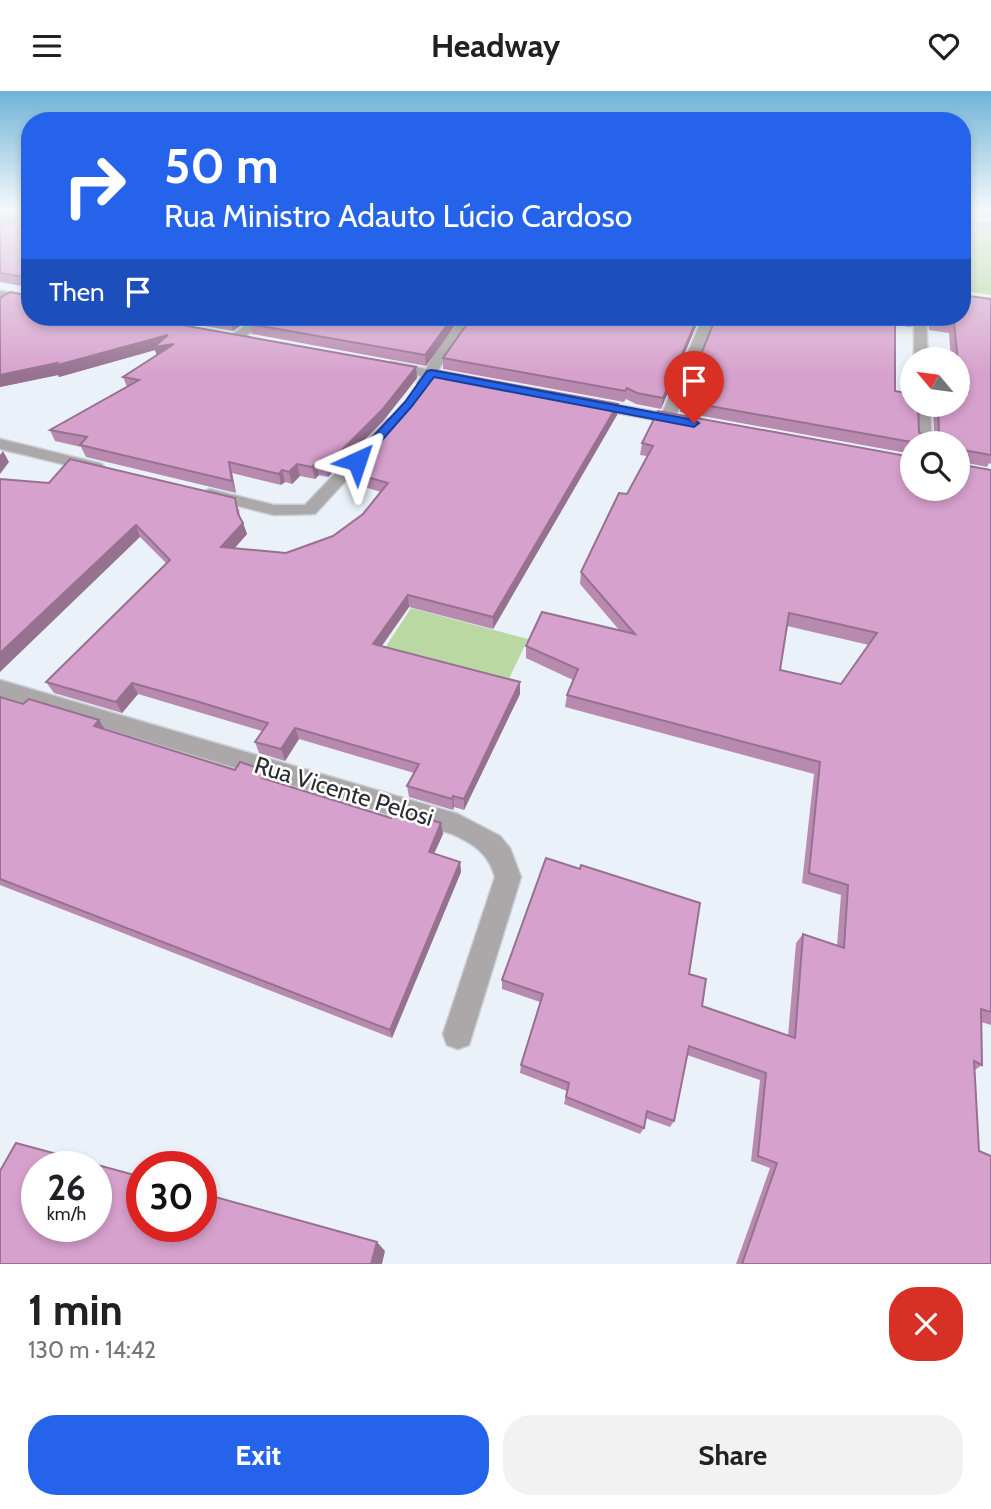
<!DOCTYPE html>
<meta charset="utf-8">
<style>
:root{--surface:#fff;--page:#f2f2f2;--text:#202124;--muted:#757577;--accent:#2563eb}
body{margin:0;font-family:Cabin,sans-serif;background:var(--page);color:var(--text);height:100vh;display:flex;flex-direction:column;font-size:26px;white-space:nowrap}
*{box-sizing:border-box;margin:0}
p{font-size:23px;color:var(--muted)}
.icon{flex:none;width:38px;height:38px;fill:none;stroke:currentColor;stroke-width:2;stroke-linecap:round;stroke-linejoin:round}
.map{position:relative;height:1173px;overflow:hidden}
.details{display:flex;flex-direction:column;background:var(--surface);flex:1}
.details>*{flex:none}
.top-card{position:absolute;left:21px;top:21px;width:950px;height:214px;border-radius:28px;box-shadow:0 4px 10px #0003;background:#2563eb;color:#fff;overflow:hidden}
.needle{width:46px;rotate:299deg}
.fabs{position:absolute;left:900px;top:256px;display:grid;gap:14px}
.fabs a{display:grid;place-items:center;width:70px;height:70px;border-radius:50%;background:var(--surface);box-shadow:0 4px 10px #0003;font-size:35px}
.speed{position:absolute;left:21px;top:1060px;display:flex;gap:14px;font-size:35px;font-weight:700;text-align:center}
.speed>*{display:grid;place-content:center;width:91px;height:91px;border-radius:50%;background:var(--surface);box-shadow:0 4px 10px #0003;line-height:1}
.speed small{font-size:18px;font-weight:400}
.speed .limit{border:10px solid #d22;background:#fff;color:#111}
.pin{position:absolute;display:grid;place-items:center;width:60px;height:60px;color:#fff;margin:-72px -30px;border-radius:50% 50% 50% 0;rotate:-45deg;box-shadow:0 0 7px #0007}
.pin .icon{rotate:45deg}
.me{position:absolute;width:77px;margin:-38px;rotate:42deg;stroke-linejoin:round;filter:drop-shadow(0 0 5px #0008)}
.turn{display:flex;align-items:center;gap:24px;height:147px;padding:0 28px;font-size:32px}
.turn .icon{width:91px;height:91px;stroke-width:2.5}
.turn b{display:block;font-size:49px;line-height:60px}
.then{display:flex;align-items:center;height:66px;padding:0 28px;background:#0003;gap:14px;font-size:26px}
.round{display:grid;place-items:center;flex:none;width:74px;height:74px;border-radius:28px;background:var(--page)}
.summary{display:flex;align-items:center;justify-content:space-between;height:119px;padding:0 28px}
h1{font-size:42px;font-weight:700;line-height:52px}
.button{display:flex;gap:14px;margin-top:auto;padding:14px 28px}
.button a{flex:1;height:80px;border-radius:28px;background:var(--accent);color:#fff;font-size:28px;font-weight:700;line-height:80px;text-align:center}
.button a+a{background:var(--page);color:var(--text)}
header{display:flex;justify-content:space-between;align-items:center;height:91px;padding:0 28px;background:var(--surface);font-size:32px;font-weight:700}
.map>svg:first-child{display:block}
.green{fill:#bad9a2}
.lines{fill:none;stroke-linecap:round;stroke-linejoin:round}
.street-casing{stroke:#c8ced5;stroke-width:3}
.street{fill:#aca8a9;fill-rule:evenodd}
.wall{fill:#b98ab0;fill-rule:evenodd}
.shaded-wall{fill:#967190}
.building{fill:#d7a1cd;stroke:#967190;stroke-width:2;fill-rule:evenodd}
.route{fill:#2563eb;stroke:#184099;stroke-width:2}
.labels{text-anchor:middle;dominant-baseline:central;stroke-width:5;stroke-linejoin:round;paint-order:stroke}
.street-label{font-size:24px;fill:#2a2c2f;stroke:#fff}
</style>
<header><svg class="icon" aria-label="menu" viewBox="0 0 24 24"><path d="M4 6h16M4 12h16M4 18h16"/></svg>Headway<svg class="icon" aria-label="heart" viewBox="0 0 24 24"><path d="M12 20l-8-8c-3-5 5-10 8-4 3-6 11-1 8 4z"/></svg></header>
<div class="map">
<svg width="991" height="1173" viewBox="0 0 991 1173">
<rect width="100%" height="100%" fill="#ebf1f9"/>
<g class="green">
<path d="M 963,136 L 991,138 L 991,204 L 963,200 Z"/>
<path d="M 411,517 L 528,548 L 504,598 L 381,563 Z"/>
</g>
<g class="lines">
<defs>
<g id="street">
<path d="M 962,129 L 991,131 L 991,137 L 962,135 Z"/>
<path d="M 0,200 L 30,205 L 30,212 L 0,206 Z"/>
<path d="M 257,226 L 270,226 L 240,250 L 232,250 L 232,244 Z"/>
<path d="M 464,226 L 476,226 L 451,257 L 438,280 L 464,285 L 464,291 L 434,287 L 429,295 L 424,296 L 417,292 L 421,285 L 386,278 L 384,275 L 391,271 L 426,278 L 440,253 Z"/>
<path d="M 703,226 L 715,226 L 676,324 L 687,327 L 689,330 L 687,333 L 682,334 L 585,316 L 583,313 L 590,309 L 662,322 Z"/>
<path d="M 914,226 L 926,226 L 928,268 L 914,268 Z"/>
<path d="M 916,313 L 930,313 L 932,352 L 916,352 Z"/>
<path d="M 392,327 L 399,331 L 397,334 L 315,423 L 274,424 L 203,406 L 201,403 L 209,398 L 274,414 L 305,414 L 387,328 Z"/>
<path d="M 0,348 L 102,373 L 104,376 L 96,381 L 0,358 Z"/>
<path d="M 0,589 L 458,723 L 500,745 L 510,757 L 521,786 L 469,954 L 458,958 L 447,954 L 443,943 L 495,786 C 488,762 474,753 452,743 L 0,605 Z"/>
</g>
</defs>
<use href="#street" class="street-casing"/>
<use href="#street" class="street"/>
</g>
<g class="wall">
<path d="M 0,120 L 30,120 L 30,226 L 137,226 L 416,276 L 417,287 L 383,330 L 328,386 L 319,384 L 315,388 L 300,385 L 292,393 L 285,391 L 281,394 L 232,382 L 236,402 L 86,366 L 81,356 L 55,350 L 50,339 L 127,296 L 123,286 L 157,264 L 155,259 L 59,286 L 58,284 L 0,296 L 0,207 L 10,201 L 27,204 L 27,196 L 0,191 L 0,137 L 28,123 L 28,121 L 0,136 Z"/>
<path d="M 962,120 L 991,120 L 991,128 L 962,126 Z"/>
<path d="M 991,208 L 991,373 L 989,372 L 987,376 L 962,371 L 963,374 L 991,379 L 991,934 L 981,931 L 982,974 L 975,979 L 979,1060 L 991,1173 L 736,1173 L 770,1077 L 751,1070 L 760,989 L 687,964 L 674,1030 L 670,1036 L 645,1027 L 644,1037 L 640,1043 L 564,1013 L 567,1000 L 520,982 L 521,974 L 540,911 L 502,898 L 502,889 L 689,883 L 702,915 L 788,945 L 796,852 L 803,843 L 837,854 L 841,804 L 802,792 L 814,683 L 565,616 L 567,604 L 573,589 L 526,567 L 526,555 L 620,540 L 580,493 L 581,481 L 627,403 L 647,365 L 640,364 L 642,352 L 912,397 L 957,352 L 912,352 L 912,363 L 680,321 L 682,310 L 716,226 L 916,226 L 911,236 L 895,234 L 895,300 L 919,341 L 921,343 L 934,343 L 933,318 L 935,313 L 957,313 L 957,268 L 951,268 L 949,242 L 929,239 L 928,226 L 962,226 ZM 787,535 L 869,554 L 841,593 L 780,579 Z"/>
<path d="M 153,226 L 253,226 L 233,240 Z"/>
<path d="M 259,226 L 458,226 L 458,230 L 426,275 L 252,243 L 250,233 Z"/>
<path d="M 700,226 L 661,318 L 636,313 L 626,308 L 624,311 L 443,278 L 443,267 L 523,231 Z"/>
<path d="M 618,313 L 617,324 L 493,538 L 409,516 L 382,555 L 520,603 L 464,719 L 454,716 L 453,719 L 409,706 L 407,695 L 414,682 L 299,648 L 285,670 L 259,662 L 255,651 L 262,640 L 138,603 L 122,622 L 54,602 L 46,591 L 166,472 L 140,446 L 0,388 L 239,418 L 240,427 L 243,432 L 247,443 L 234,458 L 286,462 L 333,445 L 363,423 L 381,401 L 351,392 L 349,381 Z"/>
<path d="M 0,606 L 391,727 L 441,732 L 443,743 L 434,763 L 460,771 L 461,781 L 392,947 L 0,794 Z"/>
</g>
<g class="shaded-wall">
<path d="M 10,120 L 28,120 L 29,121 L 0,136 L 0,125 Z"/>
<path d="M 236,226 L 253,226 L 233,240 L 231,230 Z"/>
<path d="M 453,226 L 458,226 L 458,230 L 426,275 L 425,264 Z"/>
<path d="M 698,226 L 700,226 L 661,318 L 663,307 Z"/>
<path d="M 168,244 L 174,253 L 158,267 L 155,259 L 59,286 L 58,284 L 0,296 L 0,284 Z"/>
<path d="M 416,276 L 417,287 L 383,330 L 328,386 L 326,375 Z"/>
<path d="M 618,313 L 617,324 L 493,538 L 493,526 Z"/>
<path d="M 3,360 L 9,371 L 0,383 L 0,364 Z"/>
<path d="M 229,371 L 232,382 L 236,402 L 232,390 Z"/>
<path d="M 316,372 L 319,384 L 315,388 L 312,376 Z"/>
<path d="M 297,373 L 300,385 L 292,393 L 289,381 Z"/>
<path d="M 282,379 L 285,391 L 281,394 L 279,383 Z"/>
<path d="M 235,407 L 242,434 L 243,432 L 247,443 L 225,468 L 221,456 L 238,423 Z"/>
<path d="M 136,434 L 140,446 L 0,581 L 0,562 Z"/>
<path d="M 408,504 L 409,516 L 375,564 L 373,553 Z"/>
<path d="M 520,591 L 520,603 L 464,719 L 464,708 Z"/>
<path d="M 132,592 L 138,603 L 122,622 L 116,611 Z"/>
<path d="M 99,629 L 106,640 L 94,635 Z"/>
<path d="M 295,637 L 299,648 L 285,670 L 281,658 Z"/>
<path d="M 267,680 L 271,690 L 262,687 Z"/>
<path d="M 453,705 L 454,716 L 453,719 L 452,708 Z"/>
<path d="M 441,732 L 443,743 L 430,771 L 429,761 Z"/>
<path d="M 460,771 L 461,781 L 392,947 L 390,939 Z"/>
<path d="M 377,1151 L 385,1160 L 382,1173 L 371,1173 Z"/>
</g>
<g class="building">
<path d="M 0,120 L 10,120 L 0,125 Z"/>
<path d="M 28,120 L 30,120 L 30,187 L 0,182 L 0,137 L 28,123 Z"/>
<path d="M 962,120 L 991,120 L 991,123 Z"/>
<path d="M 30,192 L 30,226 L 137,226 L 416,276 L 382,319 L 326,375 L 316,372 L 312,376 L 297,373 L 289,381 L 282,379 L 279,383 L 229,371 L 232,390 L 80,354 L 87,346 L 50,339 L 139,289 L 123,286 L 174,253 L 154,256 L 168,244 L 54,275 L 57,272 L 0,284 L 0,207 L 10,201 L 27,204 L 27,193 Z"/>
<path d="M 962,204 L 991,208 L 991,364 L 963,359 L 960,361 L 963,374 L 991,379 L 991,921 L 981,918 L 982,974 L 974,970 L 979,1060 L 991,1065 L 991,1173 L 742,1173 L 777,1072 L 758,1065 L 766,982 L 689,955 L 674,1030 L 647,1020 L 644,1037 L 566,1006 L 569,992 L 521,974 L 543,903 L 502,889 L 546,767 L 580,778 L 581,774 L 700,812 L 689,883 L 706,888 L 702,915 L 795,947 L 803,843 L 844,857 L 848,794 L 809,782 L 820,671 L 567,604 L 578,578 L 526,555 L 542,521 L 635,543 L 581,481 L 619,402 L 627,403 L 653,355 L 642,352 L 658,320 L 912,366 L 912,397 L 957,397 L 957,352 L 917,352 L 682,310 L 716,226 L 895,226 L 895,300 L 912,303 L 912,313 L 918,313 L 919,341 L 921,343 L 939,342 L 938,313 L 957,313 L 957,310 L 962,311 L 954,231 L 934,228 L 933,226 L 962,226 ZM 789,522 L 834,532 L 877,542 L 841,593 L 780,579 Z"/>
<path d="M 208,226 L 236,226 L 231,230 Z"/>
<path d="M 259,226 L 453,226 L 425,264 L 250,233 Z"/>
<path d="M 472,226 L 493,226 L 523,231 L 527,226 L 698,226 L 663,307 L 637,302 L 627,297 L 625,300 L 443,267 Z"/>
<path d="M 434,279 L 618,313 L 493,526 L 408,504 L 373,553 L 520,591 L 464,708 L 453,705 L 452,708 L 407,695 L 419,673 L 295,637 L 281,658 L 255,651 L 268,632 L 196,610 L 132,592 L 116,611 L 46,591 L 170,469 L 136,434 L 0,562 L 0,388 L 49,392 L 70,368 L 235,407 L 238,423 L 243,432 L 221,456 L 286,462 L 333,445 L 363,423 L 388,392 L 349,381 Z"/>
<path d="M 0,606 L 23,613 L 29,608 L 99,629 L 94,635 L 235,679 L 240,671 L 267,680 L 262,687 L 391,727 L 395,718 L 441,732 L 429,761 L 460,771 L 390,939 L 0,788 Z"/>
<path d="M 16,1052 L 142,1086 L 142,1136 L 201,1136 L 201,1102 L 377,1151 L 371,1173 L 0,1173 L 0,1080 ZM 37,1076 L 96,1076 L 96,1136 L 37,1136 Z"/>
</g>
<linearGradient id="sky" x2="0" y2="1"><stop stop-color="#6fb3d7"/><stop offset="0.42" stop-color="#f6f9fc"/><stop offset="1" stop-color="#f6f9fc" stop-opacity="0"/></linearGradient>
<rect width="991" height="284" fill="url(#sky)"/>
<path class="route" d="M 431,279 L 694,329 L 699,332 L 694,336 L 434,286 L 412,315 L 362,372 L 353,372 L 353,367 L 405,311 L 427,280 Z"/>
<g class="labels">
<g class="street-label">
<text transform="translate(344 700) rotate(17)">Rua Vicente Pelosi</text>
</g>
</g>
</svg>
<div class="fabs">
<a><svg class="needle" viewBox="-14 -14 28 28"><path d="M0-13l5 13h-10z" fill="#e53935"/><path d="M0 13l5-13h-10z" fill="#757577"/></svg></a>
<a><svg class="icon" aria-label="search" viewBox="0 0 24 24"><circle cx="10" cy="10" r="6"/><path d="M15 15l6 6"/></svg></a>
</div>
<div class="speed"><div>26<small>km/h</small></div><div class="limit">30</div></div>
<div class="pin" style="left:694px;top:332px;background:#d93025"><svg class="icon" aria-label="arrive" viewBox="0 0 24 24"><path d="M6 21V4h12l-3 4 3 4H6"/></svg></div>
<svg class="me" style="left:357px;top:370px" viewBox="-20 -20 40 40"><path d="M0-17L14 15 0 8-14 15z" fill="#2563eb" stroke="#fff" stroke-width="4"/></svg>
<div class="top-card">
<div class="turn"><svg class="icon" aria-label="right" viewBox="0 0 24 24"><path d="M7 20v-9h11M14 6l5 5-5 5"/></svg><div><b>50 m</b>Rua Ministro Adauto Lúcio Cardoso</div></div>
<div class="then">Then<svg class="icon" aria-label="arrive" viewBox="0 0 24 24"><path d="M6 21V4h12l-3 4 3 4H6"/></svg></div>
</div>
</div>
<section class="details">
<div class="summary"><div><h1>1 min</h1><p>130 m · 14:42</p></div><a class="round" style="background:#d93025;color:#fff"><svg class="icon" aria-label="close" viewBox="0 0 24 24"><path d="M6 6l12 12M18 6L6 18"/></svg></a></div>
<div class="button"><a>Exit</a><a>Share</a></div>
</section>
